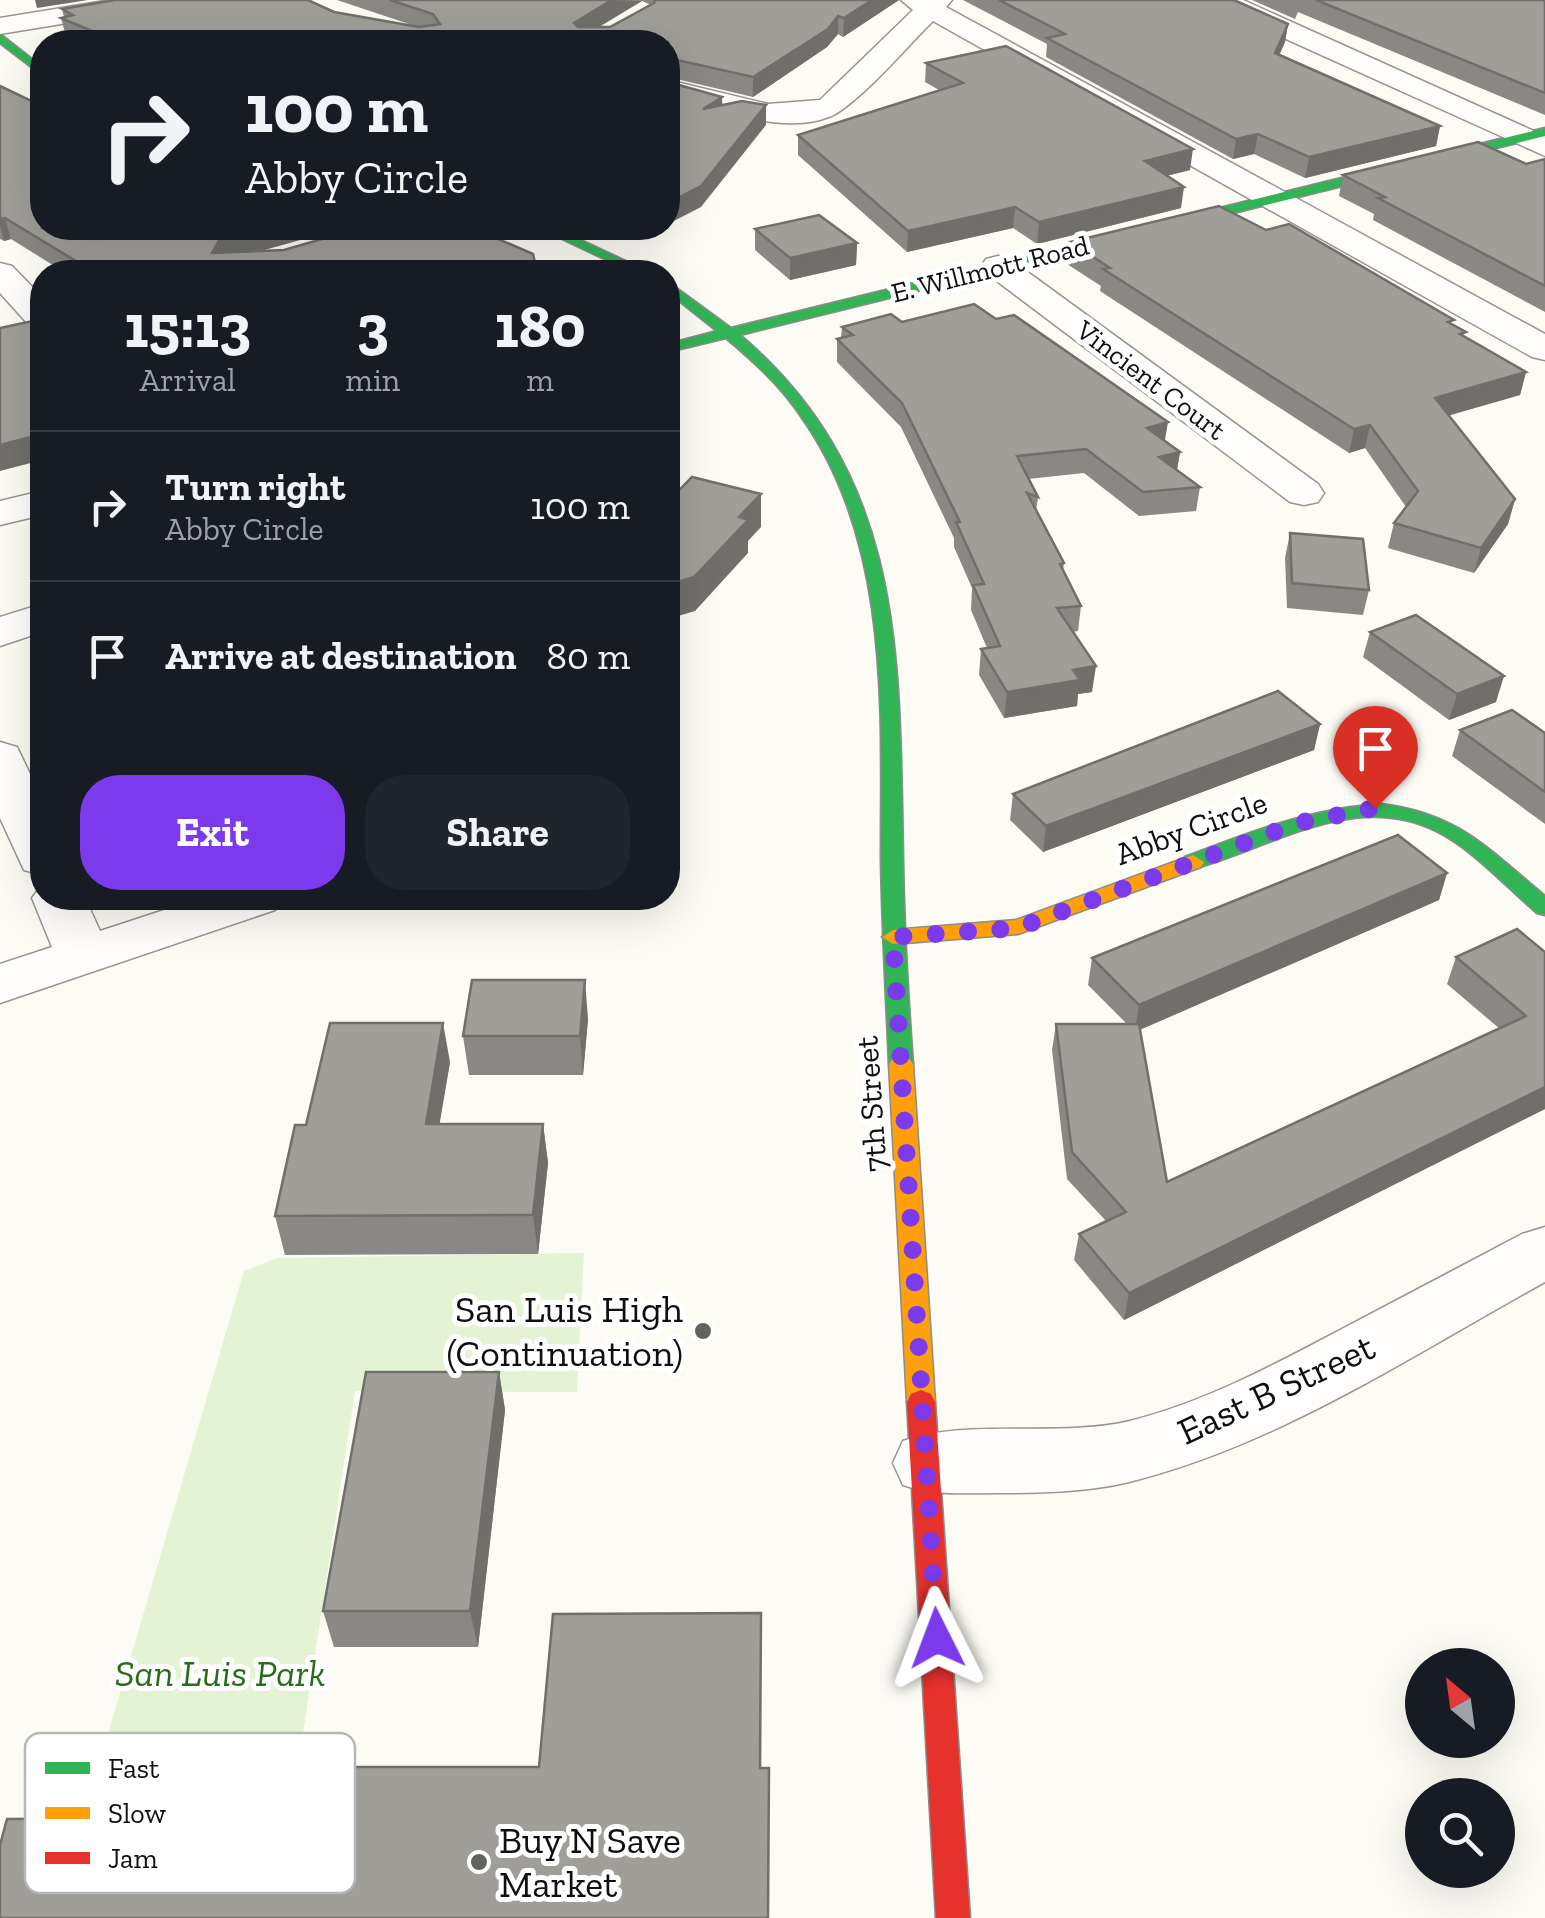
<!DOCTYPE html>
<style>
:root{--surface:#171b24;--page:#20242c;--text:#f1f3f6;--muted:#9ea1a6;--line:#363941;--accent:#7c3aed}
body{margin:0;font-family:"Zilla Slab",serif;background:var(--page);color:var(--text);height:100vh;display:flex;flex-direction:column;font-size:38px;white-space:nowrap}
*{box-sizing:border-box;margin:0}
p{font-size:32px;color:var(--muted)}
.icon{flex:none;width:55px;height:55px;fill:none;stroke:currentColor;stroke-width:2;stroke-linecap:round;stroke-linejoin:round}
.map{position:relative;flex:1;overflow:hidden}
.panel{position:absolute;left:30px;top:260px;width:650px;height:650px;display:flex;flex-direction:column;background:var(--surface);border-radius:40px;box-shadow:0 10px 40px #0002}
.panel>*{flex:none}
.banner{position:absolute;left:30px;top:30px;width:650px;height:210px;border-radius:40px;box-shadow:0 10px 40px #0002;background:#171b24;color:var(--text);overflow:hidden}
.needle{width:65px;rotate:331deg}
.tools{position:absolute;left:1405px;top:1648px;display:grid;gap:20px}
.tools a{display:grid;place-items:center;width:110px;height:110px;border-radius:50%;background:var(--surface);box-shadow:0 10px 40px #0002;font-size:50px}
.pin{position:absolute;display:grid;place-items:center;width:85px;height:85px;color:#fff;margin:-102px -42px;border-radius:50% 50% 50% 0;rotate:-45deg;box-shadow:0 0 10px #0007}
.pin .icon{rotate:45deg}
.me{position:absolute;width:110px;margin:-55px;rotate:357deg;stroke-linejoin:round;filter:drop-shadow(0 0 8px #0008)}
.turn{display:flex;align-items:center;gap:35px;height:210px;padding:0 50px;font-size:45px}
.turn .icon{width:130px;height:130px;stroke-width:2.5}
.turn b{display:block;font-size:70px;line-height:85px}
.eta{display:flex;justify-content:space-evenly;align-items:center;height:170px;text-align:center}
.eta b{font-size:60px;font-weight:700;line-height:70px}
.button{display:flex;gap:20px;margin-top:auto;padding:20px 50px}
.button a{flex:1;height:115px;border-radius:40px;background:var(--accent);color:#fff;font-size:40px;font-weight:700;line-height:115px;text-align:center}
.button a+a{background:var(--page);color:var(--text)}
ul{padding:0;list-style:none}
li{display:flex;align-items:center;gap:30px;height:150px;padding:0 50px;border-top:2px solid var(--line)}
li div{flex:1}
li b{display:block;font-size:38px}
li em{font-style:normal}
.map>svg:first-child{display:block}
.green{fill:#e4f3d3}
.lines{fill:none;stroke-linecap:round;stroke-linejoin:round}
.street-casing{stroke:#969592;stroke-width:3}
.fast-casing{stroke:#8c8c89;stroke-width:3}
.slow-casing{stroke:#8c8c89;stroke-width:3}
.jam-casing{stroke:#8c8c89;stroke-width:3}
.street{fill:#fffefd;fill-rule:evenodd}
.fast{fill:#30b455;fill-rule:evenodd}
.slow{fill:#ff9f0a;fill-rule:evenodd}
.jam{fill:#e5322d;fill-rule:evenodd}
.wall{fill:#8a8884;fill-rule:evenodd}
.shaded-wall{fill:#706f6b}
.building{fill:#a09e99;stroke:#706f6b;stroke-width:2.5}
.route{stroke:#7c3aed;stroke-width:18;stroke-dasharray:0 32.4}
.poi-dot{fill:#62625f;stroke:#fff;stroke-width:4}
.labels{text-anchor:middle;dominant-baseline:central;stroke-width:10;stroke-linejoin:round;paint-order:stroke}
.far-street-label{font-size:28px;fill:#0f0f0f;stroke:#fff}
.street-label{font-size:32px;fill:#0f0f0f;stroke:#fff}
.near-poi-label{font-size:38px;fill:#0f0f0f;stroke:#fff;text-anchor:end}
.near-street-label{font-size:38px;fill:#0f0f0f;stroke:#fff}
.near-park-label{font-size:38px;font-style:italic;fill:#296c1a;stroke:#fff}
.key{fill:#fff;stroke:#b7b7b7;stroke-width:2.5}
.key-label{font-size:28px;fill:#0f0f0f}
</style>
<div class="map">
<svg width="1545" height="1918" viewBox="0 0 1545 1918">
<rect width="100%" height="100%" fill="#fcfbf4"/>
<path class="green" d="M 584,1253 L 577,1392 L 355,1391 L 298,1766 L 99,1765 L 244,1271 L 277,1258 Z"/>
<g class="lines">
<defs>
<g id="street">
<path d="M 111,0 L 172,0 L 159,8 L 0,34 L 0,18 Z"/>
<path d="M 901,0 L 952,0 L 946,7 L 1545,334 L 1545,360 L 1532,357 L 933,21 C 904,50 875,85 843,109 C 800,142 714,109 668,98 L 668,80 L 768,104 L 820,100 L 913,10 Z"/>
<path d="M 1209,0 L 1243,0 L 1545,136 L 1545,156 L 1213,6 Z"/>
<path d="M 998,256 L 1010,259 L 1318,484 L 1324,493 L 1318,502 L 1304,505 L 1290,502 L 986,273 L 981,266 L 986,259 Z"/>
<path d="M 0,263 L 12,266 L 42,297 L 42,325 L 27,323 L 0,293 Z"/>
<path d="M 42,491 L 42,515 L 0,525 L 0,501 Z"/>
<path d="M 42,604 L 42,632 L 0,646 L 0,617 Z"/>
<path d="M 0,742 L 17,747 L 42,799 L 42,875 L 24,870 L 0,818 Z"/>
<path d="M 42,885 L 42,898 L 85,898 L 100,931 L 201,898 L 283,898 L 275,910 L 0,1003 L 0,964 L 52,947 L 32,898 Z"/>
<path d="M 1545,1227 L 1545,1282 C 1411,1356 1278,1445 1129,1482 C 1088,1492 1042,1493 1000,1493 C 966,1493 935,1496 903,1485 L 893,1463 L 903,1441 C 967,1418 1058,1438 1130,1421 C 1205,1402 1272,1366 1340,1330 C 1401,1298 1462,1266 1522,1234 Z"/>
</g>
<g id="fast">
<path d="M 0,34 L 42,67 L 42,75 L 0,43 Z"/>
<path d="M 1545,128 L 1545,136 L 740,335 C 907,477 899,658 903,859 C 904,927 908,996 913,1064 L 909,1070 L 893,1070 L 889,1064 C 886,995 882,927 881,858 C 881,710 891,541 800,415 C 780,385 753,361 726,338 L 668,352 L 668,344 L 717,331 L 668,292 L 668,282 L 731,328 Z"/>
<path d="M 539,228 L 555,228 L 649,272 L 632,272 Z"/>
<path d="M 1382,804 C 1459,814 1488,849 1545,896 L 1545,915 L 1537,913 C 1505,886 1474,850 1436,831 C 1354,790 1271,848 1193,869 L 1182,862 L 1185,857 C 1250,832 1312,808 1382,804 Z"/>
</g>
<g id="slow">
<path d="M 1193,855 L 1204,862 L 1201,867 L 1018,934 L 893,944 L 882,937 L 893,930 L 1016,920 Z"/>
<path d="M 901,1055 L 909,1058 L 913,1064 L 935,1402 L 931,1410 L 921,1414 L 911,1410 L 907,1402 L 889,1064 L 893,1058 Z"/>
</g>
<path id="jam" d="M 921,1390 L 931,1394 L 935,1402 L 970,1918 L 936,1918 L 907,1402 L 911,1394 Z"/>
</defs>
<use href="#street" class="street-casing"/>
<use href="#fast" class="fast-casing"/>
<use href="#slow" class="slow-casing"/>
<use href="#jam" class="jam-casing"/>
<use href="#street" class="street"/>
<use href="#fast" class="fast"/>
<use href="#slow" class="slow"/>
<use href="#jam" class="jam"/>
</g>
<g class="wall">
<path d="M 337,0 L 899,0 L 843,37 L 838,34 L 827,47 L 753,97 L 668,77 L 668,42 L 79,42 L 66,36 L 61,18 L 64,17 L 62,9 L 334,12 L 418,27 ZM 642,1 L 651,5 L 610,27 L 599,27 Z"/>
<path d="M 963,0 L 1234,0 L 1288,24 L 1285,42 L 1279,55 L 1440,126 L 1436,146 L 1305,178 L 1254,154 L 1233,159 L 1046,57 L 1047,44 Z"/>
<path d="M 1252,0 L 1545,0 L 1545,115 L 1298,12 L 1295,19 Z"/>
<path d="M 926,63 L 1190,170 L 1166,176 L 1181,208 L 1037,244 L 1013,228 L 907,252 L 798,155 L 798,135 L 939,90 L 925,82 Z"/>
<path d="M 0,86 L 42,228 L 343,228 L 261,251 L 537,272 L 64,272 L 11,239 L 4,241 L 0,239 Z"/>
<path d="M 1545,159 L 1545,312 L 1373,220 L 1374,214 L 1339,196 L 1343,175 L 1526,164 Z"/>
<path d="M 755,229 L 857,243 L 856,265 L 790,280 L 755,250 Z"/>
<path d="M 1070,242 L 1453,325 L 1465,336 L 1526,372 L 1520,395 L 1449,415 L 1515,499 L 1508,524 L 1474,573 L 1388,548 L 1394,523 L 1406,507 L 1365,448 L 1349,453 L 1100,291 L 1101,286 L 1067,264 Z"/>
<path d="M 902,322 L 1165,441 L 1180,452 L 1177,470 L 1200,487 L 1196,511 L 1139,516 L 1084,473 L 1028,479 L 1038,497 L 1036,511 L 1064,563 L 1063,571 L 1081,606 L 1078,631 L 1072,632 L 1092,692 L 1078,694 L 1077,706 L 1004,718 L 979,675 L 981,649 L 987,648 L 971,610 L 972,588 L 954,547 L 954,538 L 901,427 L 837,362 L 837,339 L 841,338 L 842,327 Z"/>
<path d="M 1290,533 L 1369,590 L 1363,615 L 1287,608 L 1285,558 Z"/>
<path d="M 1370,632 L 1496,702 L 1449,720 L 1363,657 Z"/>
<path d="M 1320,724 L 1314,750 L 1043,852 L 1010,820 L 1013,794 Z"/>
<path d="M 1460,730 L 1545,733 L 1545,824 L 1452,756 Z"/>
<path d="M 1447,873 L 1439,900 L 1140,1029 L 1167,1182 L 1500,1029 L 1447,984 L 1456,957 L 1545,952 L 1545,1109 L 1124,1320 L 1074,1260 L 1079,1234 L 1106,1221 L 1067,1179 L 1052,1050 L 1056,1024 L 1127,1024 L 1088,985 L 1092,958 Z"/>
<path d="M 588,1019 L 583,1075 L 469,1075 L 463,1036 Z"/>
<path d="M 450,1062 L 439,1124 L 543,1124 L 548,1163 L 538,1254 L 285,1255 L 275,1216 L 306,1125 Z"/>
<path d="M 499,1372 L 505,1410 L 478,1647 L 334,1647 L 323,1611 Z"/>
</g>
<g class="shaded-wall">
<path d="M 35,0 L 88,0 L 37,8 Z"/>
<path d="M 612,0 L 642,1 L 575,41 L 574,23 Z"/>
<path d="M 872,0 L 899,0 L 843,37 L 844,18 Z"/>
<path d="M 838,16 L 838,34 L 827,47 L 753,97 L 753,77 Z"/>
<path d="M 1288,24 L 1285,42 L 1272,72 L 1275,53 Z"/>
<path d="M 722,97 L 723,116 L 703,109 Z"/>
<path d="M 766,105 L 766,125 L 701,207 L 668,224 L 668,203 Z"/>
<path d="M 1440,126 L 1436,146 L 1305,178 L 1309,157 Z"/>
<path d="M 1258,134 L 1254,154 L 1233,159 L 1236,139 Z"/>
<path d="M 1193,149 L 1190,170 L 1142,182 L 1145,161 Z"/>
<path d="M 1184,187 L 1181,208 L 1037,244 L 1039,222 Z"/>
<path d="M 1015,207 L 1013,228 L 907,252 L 908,231 Z"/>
<path d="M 5,218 L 11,239 L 4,241 L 0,226 L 0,219 Z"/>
<path d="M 263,228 L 343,228 L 223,261 L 212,253 L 219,240 Z"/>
<path d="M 857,243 L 856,265 L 790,280 L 790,258 Z"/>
<path d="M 1526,372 L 1520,395 L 1430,421 L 1435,398 Z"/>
<path d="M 1168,422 L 1164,446 L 1147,428 Z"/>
<path d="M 1370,425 L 1365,448 L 1349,453 L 1354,429 Z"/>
<path d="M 42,434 L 42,460 L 0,471 L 0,445 Z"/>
<path d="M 1180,452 L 1176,475 L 1159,457 Z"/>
<path d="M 761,494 L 761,527 L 748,541 L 748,553 L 695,611 L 668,619 L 668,585 L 739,517 Z"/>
<path d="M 1515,499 L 1508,524 L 1474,573 L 1481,548 Z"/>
<path d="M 1096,666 L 1092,692 L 1078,694 L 1077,706 L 1004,718 L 1007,692 L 1073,670 Z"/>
<path d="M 1504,676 L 1496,702 L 1449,720 L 1457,694 Z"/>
<path d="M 1320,724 L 1314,750 L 1043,852 L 1046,826 Z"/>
<path d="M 1447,873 L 1439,900 L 1135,1032 L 1139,1005 Z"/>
<path d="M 585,980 L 588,1019 L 583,1075 L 580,1036 Z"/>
<path d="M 443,1023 L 450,1062 L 433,1163 L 426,1124 Z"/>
<path d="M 1545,1087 L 1545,1109 L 1124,1320 L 1129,1293 Z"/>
<path d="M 543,1124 L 548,1163 L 538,1254 L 533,1215 Z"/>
<path d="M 499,1372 L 505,1410 L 478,1647 L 470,1611 Z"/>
</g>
<g class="building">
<path d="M 115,0 L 308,0 L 334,12 L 419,27 L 440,24 L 433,14 L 390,0 L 612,0 L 574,23 L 578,27 L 610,27 L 654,3 L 655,0 L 872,0 L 844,18 L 838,16 L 828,29 L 753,77 L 668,58 L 668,42 L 118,42 L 61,18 L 73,15 L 62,9 Z"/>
<path d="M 999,0 L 1234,0 L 1288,24 L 1275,53 L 1440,126 L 1309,157 L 1258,134 L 1236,139 L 1047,38 L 1065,34 Z"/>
<path d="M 1316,0 L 1545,0 L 1545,93 Z"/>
<path d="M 1006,46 L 1193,149 L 1145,161 L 1184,187 L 1039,222 L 1015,207 L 908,231 L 798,135 L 963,83 L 926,63 Z"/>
<path d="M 668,82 L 722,97 L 703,109 L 742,101 L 766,105 L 701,186 L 668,203 Z"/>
<path d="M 0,86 L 42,106 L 42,228 L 263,228 L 219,240 L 212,253 L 284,250 L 360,228 L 418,228 L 452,238 L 456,228 L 473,228 L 533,254 L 537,272 L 94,272 L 5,218 L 0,219 Z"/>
<path d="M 1478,142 L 1526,164 L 1545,159 L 1545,286 L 1378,198 L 1385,197 L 1343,175 Z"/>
<path d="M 1219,206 L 1266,230 L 1289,224 L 1454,320 L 1448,322 L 1466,332 L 1460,334 L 1526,372 L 1435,398 L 1515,499 L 1481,548 L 1394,523 L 1418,491 L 1370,425 L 1354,429 L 1103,269 L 1110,268 L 1070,242 Z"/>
<path d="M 819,215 L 857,243 L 790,258 L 755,229 Z"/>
<path d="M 974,304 L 996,319 L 1014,315 L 1168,422 L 1147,428 L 1180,452 L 1159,457 L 1200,487 L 1143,492 L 1086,449 L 1017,456 L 1038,497 L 1027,493 L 1064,563 L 1060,564 L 1081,606 L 1057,608 L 1096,666 L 1073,670 L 1080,680 L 1007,692 L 981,649 L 1000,646 L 973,585 L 984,584 L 956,522 L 960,522 L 902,403 L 837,339 L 853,335 L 842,327 L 891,314 L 902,322 Z"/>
<path d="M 42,319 L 42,434 L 0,445 L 0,328 Z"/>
<path d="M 692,477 L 761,494 L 739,517 L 748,520 L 694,577 L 668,585 L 668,502 Z"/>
<path d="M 1290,533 L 1363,539 L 1369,590 L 1292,583 Z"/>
<path d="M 1416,615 L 1504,676 L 1457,694 L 1370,632 Z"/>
<path d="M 1278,691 L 1320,724 L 1046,826 L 1013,794 Z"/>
<path d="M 1512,710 L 1545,733 L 1545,792 L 1460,730 Z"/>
<path d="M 1398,835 L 1447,873 L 1139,1005 L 1092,958 Z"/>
<path d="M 1517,929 L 1545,952 L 1545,1087 L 1129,1293 L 1079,1234 L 1126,1212 L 1072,1152 L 1056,1024 L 1139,1024 L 1167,1182 L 1526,1016 L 1456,957 Z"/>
<path d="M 472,980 L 585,980 L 580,1036 L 463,1036 Z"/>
<path d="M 330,1023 L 443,1023 L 426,1124 L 543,1124 L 533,1215 L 275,1216 L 295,1125 L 306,1125 Z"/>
<path d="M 366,1372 L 499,1372 L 470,1611 L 323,1611 Z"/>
<path d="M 761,1613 L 760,1768 L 769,1768 L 768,1918 L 0,1918 L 0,1845 L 7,1819 L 172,1818 L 183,1767 L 539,1767 L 553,1614 Z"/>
</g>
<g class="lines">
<path class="route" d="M 937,1638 L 893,937 L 1018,928 L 1298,823 L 1375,808"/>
</g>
<g class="poi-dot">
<circle cx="703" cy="1331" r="10"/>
<circle cx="479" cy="1862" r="10"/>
</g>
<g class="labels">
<g class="far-street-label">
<text transform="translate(990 269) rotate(-14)">E. Willmott Road</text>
<text transform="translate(1151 380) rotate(37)">Vincient Court</text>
</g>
<g class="street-label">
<text transform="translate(1191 828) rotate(-20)">Abby Circle</text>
<text transform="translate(871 1104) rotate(-94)">7th Street</text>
</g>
<g class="near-poi-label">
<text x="683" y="1309">San Luis High<tspan x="683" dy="44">(Continuation)</tspan></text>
<text x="499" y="1840" text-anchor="start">Buy N Save<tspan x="499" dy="44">Market</tspan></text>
</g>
<g class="near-street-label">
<text transform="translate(1276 1389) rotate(-25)">East B Street</text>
</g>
<g class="near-park-label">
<text x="220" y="1673">San Luis Park</text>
</g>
</g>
<rect x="25" y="1733" width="330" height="160" rx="15" class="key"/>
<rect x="45" y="1762" width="45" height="12" fill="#30b455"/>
<rect x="45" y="1807" width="45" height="12" fill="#ff9f0a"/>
<rect x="45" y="1852" width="45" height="12" fill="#e5322d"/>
<g class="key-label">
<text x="108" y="1778">Fast</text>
<text x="108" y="1823">Slow</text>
<text x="108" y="1868">Jam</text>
</g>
</svg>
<div class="tools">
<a><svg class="needle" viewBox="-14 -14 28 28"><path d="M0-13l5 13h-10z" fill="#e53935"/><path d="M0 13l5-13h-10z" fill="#9ea1a6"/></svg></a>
<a><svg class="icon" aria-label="search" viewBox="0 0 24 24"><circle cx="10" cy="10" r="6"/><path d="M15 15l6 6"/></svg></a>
</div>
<div class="pin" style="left:1375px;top:808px;background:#d93025"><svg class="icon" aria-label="arrive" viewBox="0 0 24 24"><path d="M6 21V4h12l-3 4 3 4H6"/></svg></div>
<svg class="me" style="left:937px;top:1638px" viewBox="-20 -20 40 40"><path d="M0-17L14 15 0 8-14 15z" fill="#7c3aed" stroke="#fff" stroke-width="4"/></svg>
<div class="banner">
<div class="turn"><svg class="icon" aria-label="right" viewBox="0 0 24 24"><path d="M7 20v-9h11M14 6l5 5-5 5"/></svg><div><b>100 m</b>Abby Circle</div></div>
</div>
<section class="panel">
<div class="eta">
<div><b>15:13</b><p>Arrival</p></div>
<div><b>3</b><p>min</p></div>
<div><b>180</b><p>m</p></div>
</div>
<ul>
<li><svg class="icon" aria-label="right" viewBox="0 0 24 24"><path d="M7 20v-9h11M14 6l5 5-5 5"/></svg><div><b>Turn right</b><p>Abby Circle</p></div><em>100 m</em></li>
<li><svg class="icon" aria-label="arrive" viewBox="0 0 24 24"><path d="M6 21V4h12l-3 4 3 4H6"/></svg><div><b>Arrive at destination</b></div><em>80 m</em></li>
</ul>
<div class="button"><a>Exit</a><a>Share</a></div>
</section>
</div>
